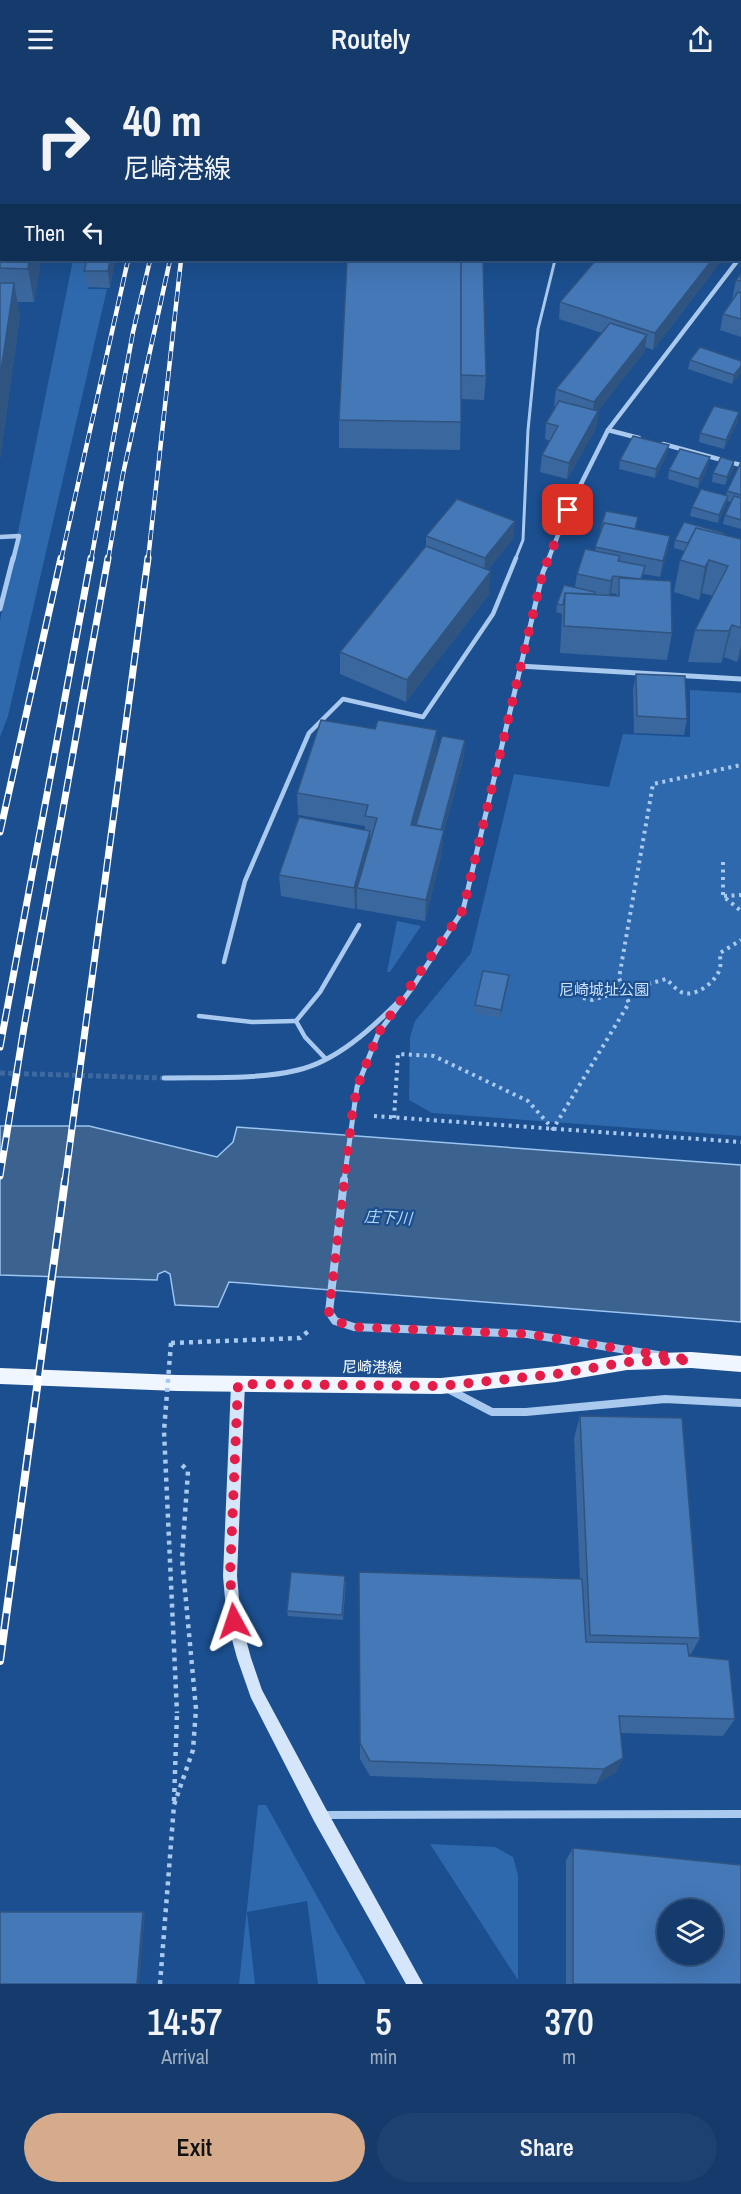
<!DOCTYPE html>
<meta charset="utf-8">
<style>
:root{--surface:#143b6b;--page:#1d4271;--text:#f1f3f6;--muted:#9dadc1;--line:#33557e;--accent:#d6ab8b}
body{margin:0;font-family:"Archivo Narrow","Noto Sans JP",sans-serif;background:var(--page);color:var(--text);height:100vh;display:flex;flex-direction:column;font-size:22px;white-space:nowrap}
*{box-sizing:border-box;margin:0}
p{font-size:20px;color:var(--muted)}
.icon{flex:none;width:33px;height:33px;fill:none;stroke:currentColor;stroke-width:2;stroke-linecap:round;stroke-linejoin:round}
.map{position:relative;height:1906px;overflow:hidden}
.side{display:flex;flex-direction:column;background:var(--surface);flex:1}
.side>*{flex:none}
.guide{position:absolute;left:0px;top:0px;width:741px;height:183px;box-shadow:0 6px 24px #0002,0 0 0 2px var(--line);background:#143b6b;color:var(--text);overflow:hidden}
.buttons{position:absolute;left:657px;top:1821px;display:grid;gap:12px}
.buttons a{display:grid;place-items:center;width:66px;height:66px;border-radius:50%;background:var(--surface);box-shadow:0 6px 24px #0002,0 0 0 2px var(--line);font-size:30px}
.pin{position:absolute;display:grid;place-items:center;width:51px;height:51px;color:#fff;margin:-26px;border-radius:12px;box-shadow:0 3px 9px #0006}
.me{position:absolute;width:66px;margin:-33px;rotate:355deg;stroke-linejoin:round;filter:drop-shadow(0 0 4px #0008)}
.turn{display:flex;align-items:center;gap:21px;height:126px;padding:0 24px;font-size:27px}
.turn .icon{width:78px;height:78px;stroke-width:2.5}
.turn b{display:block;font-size:42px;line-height:51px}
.then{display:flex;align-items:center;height:57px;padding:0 24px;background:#0003;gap:12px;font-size:22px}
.eta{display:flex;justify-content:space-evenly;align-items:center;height:102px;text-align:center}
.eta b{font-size:36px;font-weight:600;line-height:42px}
.button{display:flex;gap:12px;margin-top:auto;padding:12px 24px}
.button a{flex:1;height:69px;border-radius:36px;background:var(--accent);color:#111;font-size:24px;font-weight:600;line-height:69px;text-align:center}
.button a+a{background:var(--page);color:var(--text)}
header{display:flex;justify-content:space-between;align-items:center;height:78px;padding:0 24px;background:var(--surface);font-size:27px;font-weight:600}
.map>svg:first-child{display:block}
.green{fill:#2e69ad}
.water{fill:#3c6290;stroke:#9cc4f0;stroke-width:1.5}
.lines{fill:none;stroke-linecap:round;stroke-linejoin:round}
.street-tunnel{stroke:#3d69a0;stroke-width:5;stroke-dasharray:5 3;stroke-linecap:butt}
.path-far2{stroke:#a9c9ee;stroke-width:3;stroke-dasharray:2 3;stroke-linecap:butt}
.path-far1{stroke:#a9c9ee;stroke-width:4;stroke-dasharray:3 4.5;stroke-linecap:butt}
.path{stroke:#a9c9ee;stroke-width:4.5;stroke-dasharray:4 5;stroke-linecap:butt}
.lane-far1{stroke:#a9c9ee;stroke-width:3}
.lane{stroke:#a9c9ee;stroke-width:4.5}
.street-far2{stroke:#a9c9ee;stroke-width:4.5}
.street-far1{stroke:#a9c9ee;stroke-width:5}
.street{stroke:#a9c9ee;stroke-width:8}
.secondary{fill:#d6e6fa;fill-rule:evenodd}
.primary{fill:#f0f6ff;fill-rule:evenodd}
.rail-far2-casing{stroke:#fff;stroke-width:4.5}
.rail-far1-casing{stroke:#fff;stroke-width:7}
.rail-casing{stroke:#fff;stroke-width:8}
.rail-far2{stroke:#1b4f8f;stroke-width:3;stroke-dasharray:10;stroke-linecap:butt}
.rail-far1{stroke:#1b4f8f;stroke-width:4.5;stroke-dasharray:13;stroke-linecap:butt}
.rail{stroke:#1b4f8f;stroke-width:5;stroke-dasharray:16;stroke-linecap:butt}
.path-bridge{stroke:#a9c9ee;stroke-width:4.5;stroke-dasharray:4 5;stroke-linecap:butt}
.wall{fill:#3a679d;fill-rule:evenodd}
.shaded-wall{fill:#305480}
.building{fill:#4478b7;stroke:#305480;stroke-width:1.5;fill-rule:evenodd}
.route{stroke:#e11d48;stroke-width:10;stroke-dasharray:0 18}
.labels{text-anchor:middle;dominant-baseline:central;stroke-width:4.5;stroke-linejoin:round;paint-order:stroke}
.park-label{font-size:15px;fill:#cfe3fa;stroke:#1b4f8f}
.street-label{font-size:15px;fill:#fff;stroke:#1b4f8f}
.water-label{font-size:16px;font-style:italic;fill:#b5d3f5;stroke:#1b4f8f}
</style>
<header><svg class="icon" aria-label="menu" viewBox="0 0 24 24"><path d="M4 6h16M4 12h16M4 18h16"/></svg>Routely<svg class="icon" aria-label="share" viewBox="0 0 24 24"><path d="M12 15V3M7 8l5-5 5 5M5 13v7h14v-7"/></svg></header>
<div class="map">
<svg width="741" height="1906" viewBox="0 0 741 1906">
<rect width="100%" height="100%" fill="#1b4f8f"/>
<g class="green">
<path d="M 73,182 L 94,182 L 88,211 L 107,211 L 8,638 L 0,659 L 0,543 Z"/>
<path d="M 690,612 L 741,615 L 741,1058 L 432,1035 L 409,1022 L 410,959 L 415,943 L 471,875 L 514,696 L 609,709 L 623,656 L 690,659 Z"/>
<path d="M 397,843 L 421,848 L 390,894 L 387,894 Z"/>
<path d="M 258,1727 L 266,1727 L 366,1906 L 318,1906 L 307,1823 L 247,1834 L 255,1906 L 239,1906 Z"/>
<path d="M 430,1766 L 495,1769 L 513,1779 L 518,1797 L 518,1902 Z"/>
</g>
<path class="water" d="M 0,1048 L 89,1048 L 217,1079 L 233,1064 L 237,1049 L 741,1087 L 741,1244 L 229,1204 L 218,1229 L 175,1227 L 170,1196 L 165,1193 L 158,1196 L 157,1202 L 0,1197 Z"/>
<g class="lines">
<path class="street-tunnel" d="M 0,995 L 164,1000"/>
<path class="path-far2" d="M 89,1 L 114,1"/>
<g class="path-far1">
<path d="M 723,784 L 723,818 L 741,833"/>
<path d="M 724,818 L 741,817"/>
<path d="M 583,920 L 592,922 L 666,901 C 671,905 675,911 681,914 C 695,921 717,903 720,890 C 721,885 720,880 720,875 L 741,862"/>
<path d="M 374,1038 L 741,1064"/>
<path d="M 394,1040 L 398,976 L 434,978 L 528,1023 L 553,1051 L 629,925 L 619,900 L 653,706 L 741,687"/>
</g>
<g class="path">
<path d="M 171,1265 L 300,1260 L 311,1251"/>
<path d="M 174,1723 L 177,1635"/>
<path d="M 160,1906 L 174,1727 L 193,1672 L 196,1631 L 182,1480 L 188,1393 L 180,1385"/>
</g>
<g class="lane-far1">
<path d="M 670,2 L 672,0"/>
<path d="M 740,7 L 741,12"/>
<path d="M 515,482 L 523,462 L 528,352 L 538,251 L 555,182"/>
</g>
<g class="lane">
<path d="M 224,884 L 245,803 L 309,655 L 343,621 L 423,639 L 493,536 L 516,480"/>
<path d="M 199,938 L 252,944 L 296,943"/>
<path d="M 325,980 L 305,959 L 296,943 L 320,914 L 359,847"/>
</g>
<g class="street-far2">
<path d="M 608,352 L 639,360"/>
<path d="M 663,366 L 741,387"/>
<path d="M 0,459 L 19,458 L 13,482"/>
<path d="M 548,482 L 568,432 L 608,352 L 738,182"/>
</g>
<g class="street-far1">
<path d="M 0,531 L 13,480"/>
<path d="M 519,588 L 741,601"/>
<path d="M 164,1000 C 205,999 258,1002 298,992 C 336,983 370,952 397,925"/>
<path d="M 344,1103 L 357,1009 L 379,954 L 412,910 L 463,832 L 543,494 L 549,480"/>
</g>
<g class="street">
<path d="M 344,1102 L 329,1234 L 335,1243 L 354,1249 L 527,1256 L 658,1277"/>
<path d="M 448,1311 L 492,1334 L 526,1334 L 665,1321 L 741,1325"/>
<path d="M 324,1737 L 741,1736"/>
</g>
<path class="secondary" d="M 238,1300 L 243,1301 L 245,1306 L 237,1498 L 241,1543 L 251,1580 L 262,1612 L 326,1731 L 423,1906 L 406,1906 L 314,1743 L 251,1620 L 237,1580 L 227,1543 L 223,1498 L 231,1306 L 233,1301 Z"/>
<path class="primary" d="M 691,1274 L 741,1278 L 741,1294 L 691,1290 L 627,1292 L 556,1304 L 441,1316 L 177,1313 L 0,1306 L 0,1290 L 177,1297 L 441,1300 L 556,1288 L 627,1276 Z"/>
<defs>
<g id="rail-far2">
<path d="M 61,482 L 128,182"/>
<path d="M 91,482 L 133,254 L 150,182"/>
<path d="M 108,482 L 123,396 L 170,182"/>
<path d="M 148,482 L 181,182"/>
</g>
<g id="rail-far1">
<path d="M 0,754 L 61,480"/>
<path d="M 0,969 L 91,480"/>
<path d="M 0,1098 L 24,949 L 108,480"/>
<path d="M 65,1103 L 148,480"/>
</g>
<path id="rail" d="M 0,1583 L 65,1102"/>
</defs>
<use href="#rail-far2" class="rail-far2-casing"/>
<use href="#rail-far1" class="rail-far1-casing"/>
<use href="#rail" class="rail-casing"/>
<use href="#rail-far2" class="rail-far2"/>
<use href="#rail-far1" class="rail-far1"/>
<use href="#rail" class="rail"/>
<path class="path-bridge" d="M 171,1265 L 164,1353 L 177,1635"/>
</g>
<g class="wall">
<path d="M 0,0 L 4,1 L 5,0 L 93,0 L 93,2 L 2,2 L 2,182 L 41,182 L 34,224 L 17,224 L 20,238 L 0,381 Z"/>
<rect x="110" y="0" width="36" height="2"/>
<path d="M 562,0 L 650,0 L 650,2 L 563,2 Z"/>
<path d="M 741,47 L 741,85 L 740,85 L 740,48 Z"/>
<rect x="740" y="87" width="1" height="39"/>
<path d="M 115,182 L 110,210 L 87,209 L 84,193 Z"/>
<path d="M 347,182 L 486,298 L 484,322 L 461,321 L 460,372 L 339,370 L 339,342 Z"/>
<path d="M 719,186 L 653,272 L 645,269 L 644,274 L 598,333 L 596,350 L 567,401 L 540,394 L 542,377 L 550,363 L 545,361 L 546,345 L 556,328 L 554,328 L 556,311 L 602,255 L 559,241 L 560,224 Z"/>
<path d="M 741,196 L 741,259 L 720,252 L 723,236 L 732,222 L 736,202 Z"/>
<path d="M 690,282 L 741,283 L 732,306 L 688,291 Z"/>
<path d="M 738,343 L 724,371 L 699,364 L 700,355 Z"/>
<path d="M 669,367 L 667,376 L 655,400 L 619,391 L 620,382 Z"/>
<path d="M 734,383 L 733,392 L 725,407 L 712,404 L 713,395 Z"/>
<path d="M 741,384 L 741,451 L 723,446 L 725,437 L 731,424 L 727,423 L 726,427 L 718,445 L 690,438 L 692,429 L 726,418 L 727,413 Z"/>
<path d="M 708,388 L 698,410 L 668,401 L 669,392 Z"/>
<path d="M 638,439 L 636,451 L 670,458 L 667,475 L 660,499 L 643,496 L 642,501 L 672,555 L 667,582 L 560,575 L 562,536 L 556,534 L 557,526 L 575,509 L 577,496 L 595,473 L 600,456 L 601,448 ZM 611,515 L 617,516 L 616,518 L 610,517 Z"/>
<path d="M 724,457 L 741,461 L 741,576 L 737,584 L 724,579 L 721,585 L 688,584 L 695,552 L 713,518 L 702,515 L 699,522 L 674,514 L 680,482 L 684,473 L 674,470 L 675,462 Z"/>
<path d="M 426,458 L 514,459 L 488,492 L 489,516 L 406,624 L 340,596 L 340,574 L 426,468 Z"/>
<path d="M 636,596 L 687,641 L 684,657 L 634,655 L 633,612 Z"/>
<path d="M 375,651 L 437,652 L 436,674 L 417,742 L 464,678 L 443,757 L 442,774 L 425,843 L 357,831 L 357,823 L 355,831 L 281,818 L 279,797 L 365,752 L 365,748 L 298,737 L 297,715 Z"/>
<path d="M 508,905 L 500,940 L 474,935 L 475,927 Z"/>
<path d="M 580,1338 L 700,1560 L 691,1576 L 688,1576 L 689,1578 L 735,1641 L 723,1658 L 621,1655 L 623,1680 L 615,1695 L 596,1706 L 370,1698 L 360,1681 L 359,1494 L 580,1501 L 574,1360 Z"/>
<path d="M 346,1503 L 343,1542 L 288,1538 L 287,1533 Z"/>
<path d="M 573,1770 L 741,1906 L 566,1906 L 566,1782 Z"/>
</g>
<g class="shaded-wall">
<path d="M 29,182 L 41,182 L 34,224 L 28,191 Z"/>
<path d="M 110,182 L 115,182 L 110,210 L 108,193 Z"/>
<path d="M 712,182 L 720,182 L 719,186 L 653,272 L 655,255 Z"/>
<path d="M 14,205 L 20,238 L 0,381 L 0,300 Z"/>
<path d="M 647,257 L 644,274 L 592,341 L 594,324 Z"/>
<path d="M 741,288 L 741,295 L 732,306 L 734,297 Z"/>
<path d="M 598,333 L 596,350 L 567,401 L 569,385 Z"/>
<path d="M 739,334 L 738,343 L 724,371 L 726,362 Z"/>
<path d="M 669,367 L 667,376 L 655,400 L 656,391 Z"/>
<path d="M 710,379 L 708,388 L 698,410 L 699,401 Z"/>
<path d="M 734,383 L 733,392 L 725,407 L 727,399 Z"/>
<path d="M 728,418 L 726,427 L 718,445 L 719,437 Z"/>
<path d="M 515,443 L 514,459 L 484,497 L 485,480 Z"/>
<path d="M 670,458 L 667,475 L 660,499 L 663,483 Z"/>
<path d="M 709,482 L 702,515 L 699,522 L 705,489 Z"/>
<path d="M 491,493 L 489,516 L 406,624 L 407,602 Z"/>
<path d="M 613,498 L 611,515 L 609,519 L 611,503 Z"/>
<path d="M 732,547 L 724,579 L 721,585 L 729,553 Z"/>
<path d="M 741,568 L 741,576 L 737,584 Z"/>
<path d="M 437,652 L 436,674 L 410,768 L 411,747 Z"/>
<path d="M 465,662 L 464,678 L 443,757 L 442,774 L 425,843 L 426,822 L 441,754 Z"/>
<path d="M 370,753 L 370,775 L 357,810 L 357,823 L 355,831 L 354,810 Z"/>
<path d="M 509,897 L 508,905 L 500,940 L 501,932 Z"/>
<path d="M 623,1680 L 615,1695 L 596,1706 L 604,1691 Z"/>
<path d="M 143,1834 L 145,1836 L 139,1906 L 137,1906 Z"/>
</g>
<g class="building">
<path d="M 5,0 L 35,0 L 34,2 L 4,2 Z"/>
<rect x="37" y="0" width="13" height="2"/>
<rect x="53" y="0" width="17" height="2"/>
<rect x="73" y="0" width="17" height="2"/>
<path d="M 110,0 L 121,0 L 120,2 L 110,2 Z"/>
<rect x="461" y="0" width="79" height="2"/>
<rect x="0" y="18" width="2" height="13"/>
<path d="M 741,47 L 741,68 L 740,67 L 740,48 Z"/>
<path d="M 0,55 L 2,55 L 2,182 L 29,182 L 28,191 L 0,190 Z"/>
<path d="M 740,87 L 741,87 L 741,109 L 740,108 Z"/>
<path d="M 87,182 L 110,182 L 108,193 L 84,193 Z"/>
<path d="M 347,182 L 461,182 L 461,344 L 339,342 Z"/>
<path d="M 461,182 L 483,182 L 486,298 L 461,297 Z"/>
<path d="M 596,182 L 712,182 L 655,255 L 560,224 Z"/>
<path d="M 741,196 L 741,203 L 736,202 Z"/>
<path d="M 0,205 L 14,205 L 0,300 Z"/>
<path d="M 738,214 L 741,215 L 741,241 L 723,236 Z"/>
<path d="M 610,245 L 647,257 L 594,324 L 556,311 Z"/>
<path d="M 700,269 L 741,283 L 741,288 L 734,297 L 690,282 Z"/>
<path d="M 559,323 L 598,333 L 569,385 L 542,377 L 558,348 L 546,345 Z"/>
<path d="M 714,328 L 739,334 L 726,362 L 700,355 Z"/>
<path d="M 633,358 L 669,367 L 656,391 L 620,382 Z"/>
<path d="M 680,371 L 710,379 L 699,401 L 669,392 Z"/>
<path d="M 721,379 L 734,383 L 727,399 L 713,395 Z"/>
<path d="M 741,384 L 741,417 L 727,413 Z"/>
<path d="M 701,411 L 728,418 L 719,437 L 692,429 Z"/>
<path d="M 734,418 L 741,420 L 741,442 L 725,437 Z"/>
<path d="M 457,421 L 515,443 L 485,480 L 426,458 Z"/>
<path d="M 606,433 L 638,439 L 635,451 L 604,445 L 603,448 L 601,448 Z"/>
<path d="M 684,444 L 724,455 L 724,457 L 696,450 L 688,465 L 675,462 Z"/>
<path d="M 604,445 L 670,458 L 663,483 L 595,469 Z"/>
<path d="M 696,450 L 741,461 L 741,550 L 732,547 L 729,553 L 695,552 L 728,488 L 709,482 L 705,489 L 680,482 Z"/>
<path d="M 426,468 L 491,493 L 407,602 L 340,574 Z"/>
<path d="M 585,471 L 620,478 L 618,483 L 645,488 L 641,501 L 613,498 L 611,503 L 577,496 Z"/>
<path d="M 619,500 L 671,503 L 672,555 L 564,548 L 565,515 L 619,518 Z"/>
<path d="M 564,507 L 595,514 L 594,516 L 565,515 L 563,527 L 557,526 Z"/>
<path d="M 636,596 L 685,598 L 687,641 L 637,638 Z"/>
<path d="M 321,642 L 375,651 L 378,642 L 437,652 L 411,747 L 444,752 L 426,822 L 357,810 L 377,740 L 365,738 L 368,727 L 297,715 Z"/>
<path d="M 442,658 L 465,662 L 441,752 L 416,747 Z"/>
<path d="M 299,739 L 370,753 L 354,810 L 279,797 Z"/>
<path d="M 483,893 L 509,897 L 501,932 L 475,927 Z"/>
<path d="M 580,1338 L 682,1340 L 700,1560 L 590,1557 Z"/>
<path d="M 291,1494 L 345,1498 L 342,1537 L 287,1533 Z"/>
<path d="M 359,1494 L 582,1501 L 586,1564 L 687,1566 L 689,1578 L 729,1582 L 735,1641 L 619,1638 L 623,1680 L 604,1691 L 370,1683 L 360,1665 Z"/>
<path d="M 573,1770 L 741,1787 L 741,1906 L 573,1906 ZM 668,1832 L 712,1832 L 712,1876 L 668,1876 Z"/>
<path d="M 0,1834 L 143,1834 L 137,1906 L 0,1906 Z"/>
</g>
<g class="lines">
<path class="route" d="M 234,1543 L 230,1498 L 238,1306 L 441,1308 L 556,1296 L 627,1284 L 691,1282 L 527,1256 L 354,1249 L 335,1243 L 329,1234 L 352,1037 L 357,1009 L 379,954 L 463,832 L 543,494 L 568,432"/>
</g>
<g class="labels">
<g class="park-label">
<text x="604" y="911">尼崎城址公園</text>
</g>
<g class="street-label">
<text transform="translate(372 1289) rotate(1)">尼崎港線</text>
</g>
<g class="water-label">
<text transform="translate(388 1139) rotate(3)">庄下川</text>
</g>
</g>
</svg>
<div class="buttons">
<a><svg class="icon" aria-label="layers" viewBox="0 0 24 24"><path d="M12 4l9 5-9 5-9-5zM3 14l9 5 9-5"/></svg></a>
</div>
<div class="pin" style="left:568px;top:432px;background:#d93025"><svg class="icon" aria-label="arrive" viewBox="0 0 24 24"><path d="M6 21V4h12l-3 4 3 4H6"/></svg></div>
<svg class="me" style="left:234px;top:1543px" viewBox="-20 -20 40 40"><path d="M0-17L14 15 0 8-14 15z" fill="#e11d48" stroke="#fff" stroke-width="4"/></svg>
<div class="guide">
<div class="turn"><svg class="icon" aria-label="right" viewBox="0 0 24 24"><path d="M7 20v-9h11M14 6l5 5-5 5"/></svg><div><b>40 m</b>尼崎港線</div></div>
<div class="then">Then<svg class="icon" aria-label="left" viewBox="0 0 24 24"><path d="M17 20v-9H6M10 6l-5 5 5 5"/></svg></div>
</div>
</div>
<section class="side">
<div class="eta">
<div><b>14:57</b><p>Arrival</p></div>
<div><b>5</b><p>min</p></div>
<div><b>370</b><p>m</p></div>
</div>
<div class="button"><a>Exit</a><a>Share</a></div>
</section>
